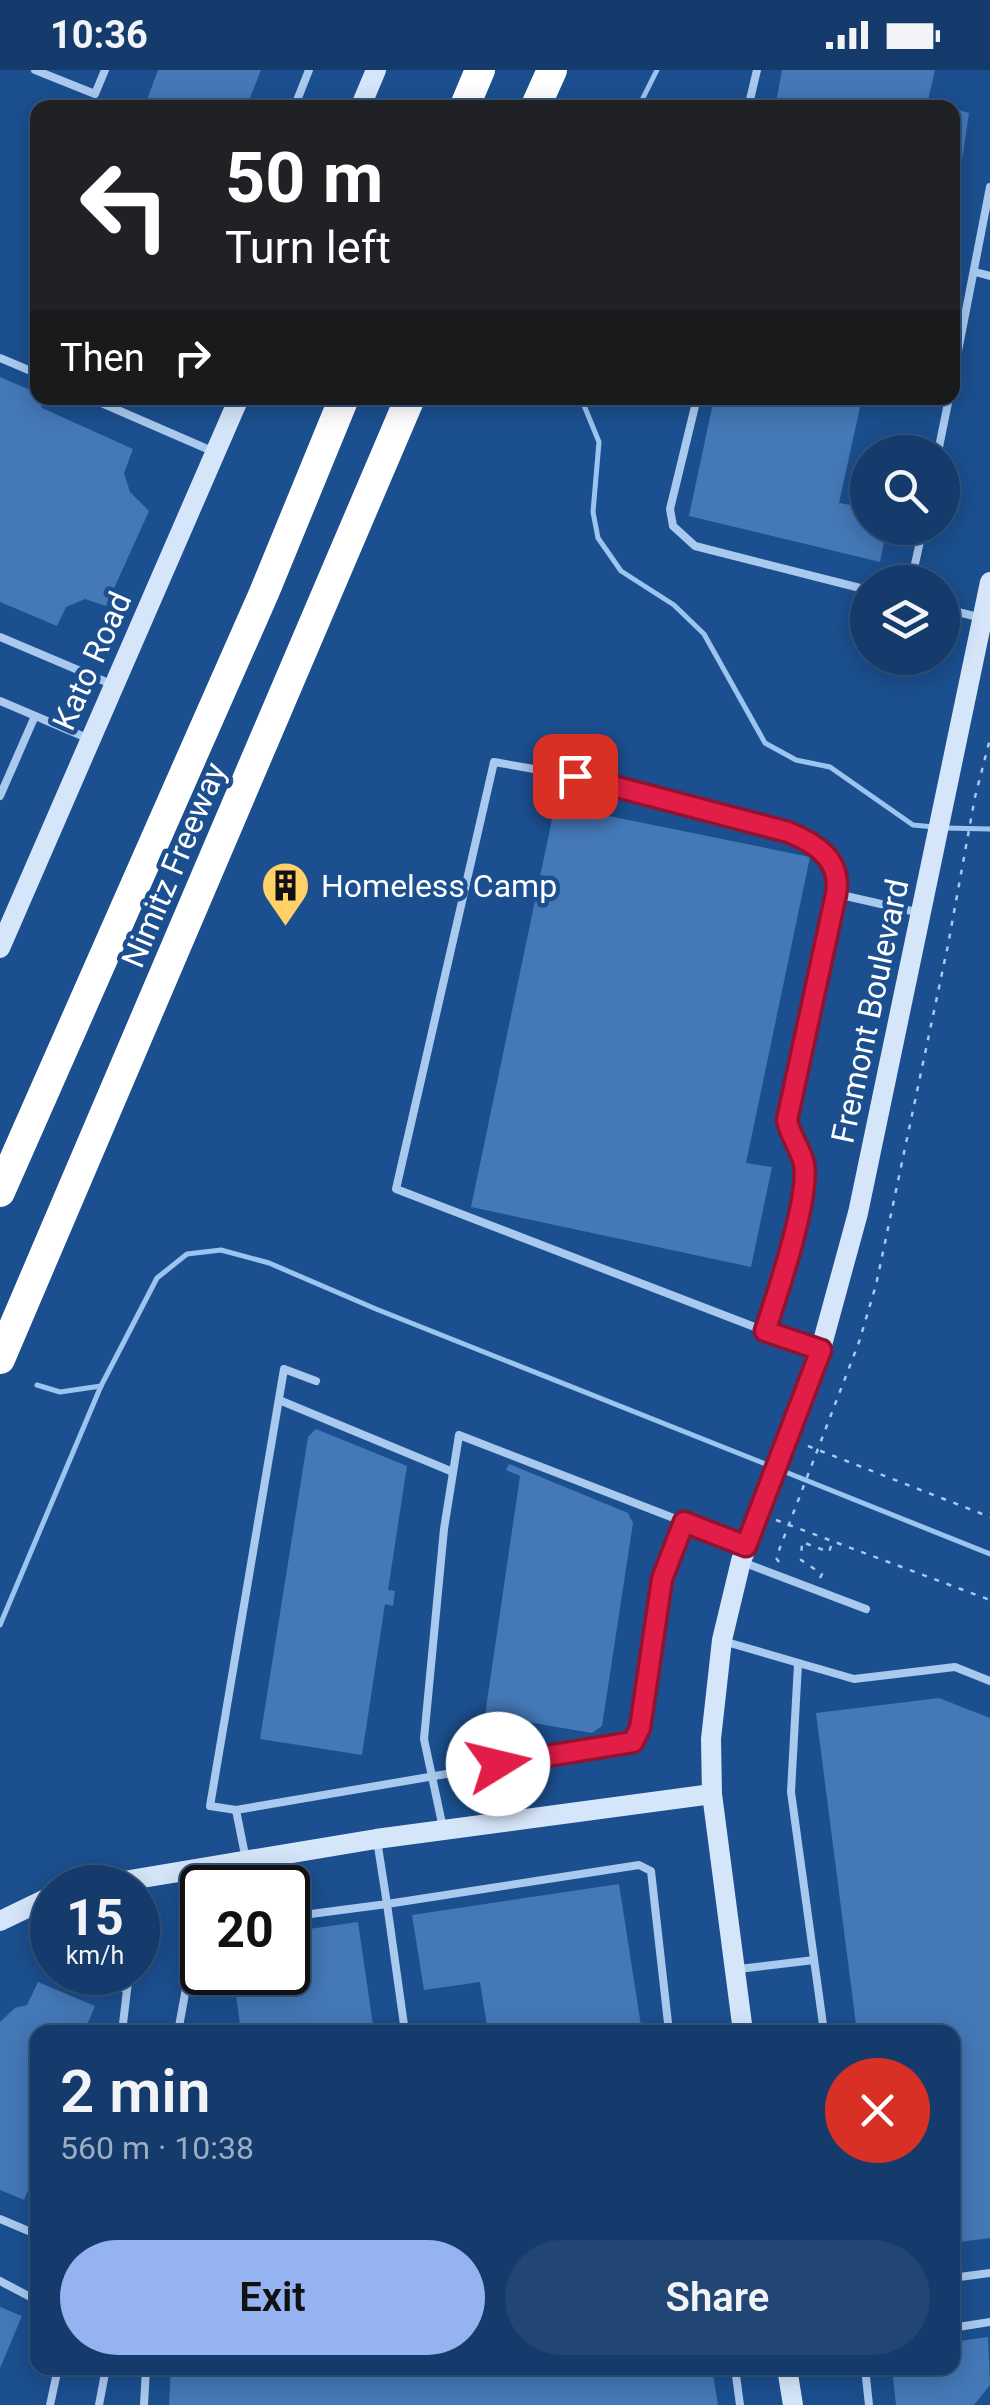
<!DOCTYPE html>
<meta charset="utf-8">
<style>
:root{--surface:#143b6b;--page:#214673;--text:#f1f3f6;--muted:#9dadc1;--line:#33557e;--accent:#95b2f1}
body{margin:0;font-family:Roboto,sans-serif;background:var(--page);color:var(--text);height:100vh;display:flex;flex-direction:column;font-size:38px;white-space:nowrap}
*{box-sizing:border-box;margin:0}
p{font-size:32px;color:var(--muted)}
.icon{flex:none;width:55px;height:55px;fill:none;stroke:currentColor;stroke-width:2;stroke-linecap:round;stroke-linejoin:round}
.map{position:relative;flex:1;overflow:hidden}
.details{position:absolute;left:30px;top:1955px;width:930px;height:350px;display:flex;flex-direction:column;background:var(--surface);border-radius:20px;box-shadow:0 5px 25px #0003,0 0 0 2px var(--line)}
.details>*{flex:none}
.hud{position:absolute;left:30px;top:30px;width:930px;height:305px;border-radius:20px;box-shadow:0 5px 25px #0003,0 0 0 2px var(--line);background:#202124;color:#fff;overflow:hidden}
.controls{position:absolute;left:850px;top:365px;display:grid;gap:20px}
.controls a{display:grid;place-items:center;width:110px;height:110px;border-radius:50%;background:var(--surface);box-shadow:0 5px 25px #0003,0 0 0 2px var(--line);font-size:50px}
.speed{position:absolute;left:30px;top:1795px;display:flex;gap:20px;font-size:50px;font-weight:700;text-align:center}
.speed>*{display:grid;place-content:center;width:130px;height:130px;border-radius:50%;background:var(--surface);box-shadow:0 5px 25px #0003,0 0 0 2px var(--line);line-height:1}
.speed small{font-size:25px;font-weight:400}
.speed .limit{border:5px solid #111;border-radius:15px;background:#fff;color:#111}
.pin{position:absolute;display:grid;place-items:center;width:85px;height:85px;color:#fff;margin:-42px;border-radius:20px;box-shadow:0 5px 15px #0006}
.me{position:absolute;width:110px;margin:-55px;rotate:81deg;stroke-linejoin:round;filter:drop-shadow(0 0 8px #0008)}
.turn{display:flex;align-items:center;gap:35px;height:210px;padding:0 30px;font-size:45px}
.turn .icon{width:130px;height:130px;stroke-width:2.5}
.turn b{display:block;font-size:70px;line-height:85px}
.then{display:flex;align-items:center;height:95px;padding:0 30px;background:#0003;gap:20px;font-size:38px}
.round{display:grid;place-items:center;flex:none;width:105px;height:105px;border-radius:52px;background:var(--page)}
.overview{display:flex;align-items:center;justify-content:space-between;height:170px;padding:0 30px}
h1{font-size:60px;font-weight:600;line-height:75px}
.cta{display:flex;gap:20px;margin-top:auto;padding:20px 30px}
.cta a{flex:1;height:115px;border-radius:60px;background:var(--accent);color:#111;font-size:40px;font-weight:600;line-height:115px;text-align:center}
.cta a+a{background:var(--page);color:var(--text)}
.status{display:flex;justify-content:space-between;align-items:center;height:70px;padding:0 50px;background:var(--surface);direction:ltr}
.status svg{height:28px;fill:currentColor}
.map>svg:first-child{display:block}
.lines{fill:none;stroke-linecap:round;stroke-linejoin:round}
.stream{stroke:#9cc4f0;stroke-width:5}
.building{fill:#4478b7}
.path{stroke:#a9c9ee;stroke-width:2.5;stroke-dasharray:5 8;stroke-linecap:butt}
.lane{stroke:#a9c9ee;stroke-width:8}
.secondary{stroke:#d6e6fa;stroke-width:20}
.highway{stroke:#fff;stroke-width:30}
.route-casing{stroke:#92132f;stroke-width:25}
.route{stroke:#e11d48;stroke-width:18}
.labels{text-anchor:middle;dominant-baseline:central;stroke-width:9;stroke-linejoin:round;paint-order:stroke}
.street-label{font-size:32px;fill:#fff;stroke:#1b4f8f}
.poi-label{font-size:32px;fill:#fff;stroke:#1b4f8f;text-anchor:start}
</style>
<div class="status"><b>10:36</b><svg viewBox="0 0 49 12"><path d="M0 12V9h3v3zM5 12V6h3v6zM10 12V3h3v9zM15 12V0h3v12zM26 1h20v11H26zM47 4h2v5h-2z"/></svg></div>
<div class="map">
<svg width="990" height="2335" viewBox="0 0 990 2335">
<rect width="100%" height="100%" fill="#1b4f8f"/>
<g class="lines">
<g class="stream">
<path d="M 638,38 L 657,0"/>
<path d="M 581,328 L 599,372 L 593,442 L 598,468 L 621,501 L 674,535 L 704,564 L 765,673 L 796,690 L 830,697 L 913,755 L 934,757"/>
<path d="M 945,758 L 990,759"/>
<path d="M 37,1315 L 60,1322 L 101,1316"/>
<path d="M 783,1401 L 990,1484"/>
<path d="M 0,1555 L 101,1316 L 157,1208 L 187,1184 L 221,1180 L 269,1193 L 376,1239 L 773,1397"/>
</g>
</g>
<g class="building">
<path d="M 158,0 L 261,0 L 246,38 L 152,38 L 145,35 Z"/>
<path d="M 782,0 L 935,0 L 928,30 L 948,38 L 775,38 Z"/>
<path d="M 952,38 L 969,43 L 957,124 L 952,124 Z"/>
<path d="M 0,307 L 37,323 L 42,338 L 133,379 L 124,403 L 130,422 L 149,441 L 106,536 L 85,529 L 66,537 L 57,556 L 0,532 Z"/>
<path d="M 714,328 L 862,328 L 839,433 L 868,438 L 868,458 L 887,458 L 880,492 L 689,446 Z"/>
<path d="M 555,735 L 810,787 L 746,1093 L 772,1097 L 751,1197 L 471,1137 Z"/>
<path d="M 316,1359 L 407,1396 L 388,1520 L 395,1521 L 393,1536 L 385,1534 L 362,1685 L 260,1669 L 308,1367 Z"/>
<path d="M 509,1394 L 628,1443 L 633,1453 L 602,1656 L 592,1663 L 485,1645 L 520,1406 L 506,1400 Z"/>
<path d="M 939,1628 L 990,1648 L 990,2168 L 952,2173 L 952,1962 L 857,1962 L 816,1643 Z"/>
<path d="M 619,1814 L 642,1962 L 506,1962 L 505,1953 L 487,1956 L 480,1912 L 424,1920 L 412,1845 Z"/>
<path d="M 358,1852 L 374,1962 L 241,1962 L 233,1902 L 288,1902 L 288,1862 Z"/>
<path d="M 38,1912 L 95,1936 L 87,1955 L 105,1962 L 38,1962 L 38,2118 L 30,2115 L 24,2130 L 0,2120 L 0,1952 L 15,1938 L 27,1935 Z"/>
<path d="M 0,2237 L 22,2246 L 0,2298 Z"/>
<path d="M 988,2267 L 990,2315 L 974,2335 L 896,2335 L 892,2298 L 952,2298 L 952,2272 Z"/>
<path d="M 171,2298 L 712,2298 L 718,2335 L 169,2335 Z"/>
</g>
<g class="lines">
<g class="path">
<path d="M 808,1376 L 990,1447"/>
<path d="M 776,1450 L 990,1530"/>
<path d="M 779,1492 L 776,1488 L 859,1272 L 876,1215 L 948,875 L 975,727 L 990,669"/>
<path d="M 820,1508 L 822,1504 L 801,1490 L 802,1472 L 829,1482 L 833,1470"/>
</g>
<g class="lane">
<path d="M 35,0 L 95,24 L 105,0"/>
<path d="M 294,38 L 309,0"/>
<path d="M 748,38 L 757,0"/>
<path d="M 975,202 L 990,206"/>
<path d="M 0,288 L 38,304"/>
<path d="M 952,312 L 990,117"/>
<path d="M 90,328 L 212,381"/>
<path d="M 697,328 L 670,439 L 673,456 L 695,476 L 868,520"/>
<path d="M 938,382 L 949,328"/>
<path d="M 911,512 L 923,458"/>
<path d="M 942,538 L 978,547"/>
<path d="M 0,567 L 111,614"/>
<path d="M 0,631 L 87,668"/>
<path d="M 0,726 L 35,646"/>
<path d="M 765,1261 L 396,1119 L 494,692 L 608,712 L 788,762 C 815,773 842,790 837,824"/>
<path d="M 819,1280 L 765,1261 C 777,1225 810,1128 804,1094 C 801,1078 790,1066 787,1050 L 837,824 L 916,842"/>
<path d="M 279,1330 L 453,1402"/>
<path d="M 745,1493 L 866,1539"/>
<path d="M 723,1571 L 854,1609 L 955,1597 L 990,1611"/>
<path d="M 798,1594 L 791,1722 L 824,1962"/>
<path d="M 236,1740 L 210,1736 L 284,1299 L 316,1311"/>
<path d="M 443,1758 L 424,1669 L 444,1459 L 459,1365 L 746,1476"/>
<path d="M 246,1790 L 236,1740 L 633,1672 L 639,1659 L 661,1509 L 684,1452"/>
<path d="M 206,1818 L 210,1798"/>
<path d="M 138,1847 L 139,1812"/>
<path d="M 288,1847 L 387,1834 L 377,1770"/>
<path d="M 197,1858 L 202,1832"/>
<path d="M 739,1899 L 814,1890"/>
<path d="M 93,1902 L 127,1920 L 130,1902"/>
<path d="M 122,1962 L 127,1920"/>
<path d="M 178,1962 L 197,1858 L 202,1858"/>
<path d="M 405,1962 L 387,1834 L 639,1795 L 651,1801 L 669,1962"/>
<path d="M 0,2149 L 38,2165"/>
<path d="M 952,2208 L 990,2203"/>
<path d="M 0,2211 L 38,2231"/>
<path d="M 952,2258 L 990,2252"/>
<path d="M 735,2298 L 740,2335"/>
<path d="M 865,2298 L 869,2335"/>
<path d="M 50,2335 L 58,2298"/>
<path d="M 99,2335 L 106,2298"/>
<path d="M 144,2335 L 146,2298"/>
</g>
<g class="secondary">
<path d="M 360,38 L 376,0"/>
<path d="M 0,878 L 239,328"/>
<path d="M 82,1818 L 376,1769 L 712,1724"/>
<path d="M 0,1851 L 52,1826"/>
<path d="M 743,1962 L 712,1724 L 711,1669 L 722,1570 L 741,1491 L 814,1304 L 858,1143 L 990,512"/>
<path d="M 787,2298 L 793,2335"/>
</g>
<g class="highway">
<path d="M 464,38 L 480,0"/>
<path d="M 535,38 L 552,0"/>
<path d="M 0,1122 L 264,523 L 344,328"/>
<path d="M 0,1289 L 410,328"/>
</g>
</g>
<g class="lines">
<defs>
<path id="route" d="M 498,1694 L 633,1672 L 640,1658 L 662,1509 L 684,1452 L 746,1476 L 821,1280 L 765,1261 C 777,1225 810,1128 804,1094 C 801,1079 790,1066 787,1050 L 836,824 C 842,789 815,773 788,762 L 575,706"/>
</defs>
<use href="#route" class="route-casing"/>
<use href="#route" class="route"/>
</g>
<defs>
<symbol id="building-pin" viewBox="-11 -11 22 30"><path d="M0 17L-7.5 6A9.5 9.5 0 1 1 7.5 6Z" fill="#ffd166" stroke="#1b4f8f"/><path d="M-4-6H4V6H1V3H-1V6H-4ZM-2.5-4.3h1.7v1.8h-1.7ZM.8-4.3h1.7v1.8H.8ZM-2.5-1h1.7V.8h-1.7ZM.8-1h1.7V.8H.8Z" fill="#111"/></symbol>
</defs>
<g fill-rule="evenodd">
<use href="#building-pin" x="258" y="788" width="55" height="75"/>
</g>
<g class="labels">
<g class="street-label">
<text transform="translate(92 591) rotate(-66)">Kato Road</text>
<text transform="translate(174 795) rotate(-67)">Nimitz Freeway</text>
<text transform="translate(870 941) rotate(-78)">Fremont Boulevard</text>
</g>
<g class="poi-label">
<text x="321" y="816">Homeless Camp</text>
</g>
</g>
</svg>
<div class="controls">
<a><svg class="icon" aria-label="search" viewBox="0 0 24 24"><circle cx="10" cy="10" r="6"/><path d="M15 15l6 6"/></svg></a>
<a><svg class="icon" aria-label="layers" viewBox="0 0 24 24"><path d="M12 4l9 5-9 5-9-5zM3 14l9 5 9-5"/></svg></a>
</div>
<div class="speed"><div>15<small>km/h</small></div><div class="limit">20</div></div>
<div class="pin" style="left:575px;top:706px;background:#d93025"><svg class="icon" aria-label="arrive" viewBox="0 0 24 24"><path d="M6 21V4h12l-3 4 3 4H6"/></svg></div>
<svg class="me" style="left:498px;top:1694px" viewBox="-20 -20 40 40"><circle r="19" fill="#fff"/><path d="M0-13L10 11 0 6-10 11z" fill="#e11d48"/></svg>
<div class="hud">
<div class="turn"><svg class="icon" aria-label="left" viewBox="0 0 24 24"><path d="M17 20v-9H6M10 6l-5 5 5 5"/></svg><div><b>50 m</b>Turn left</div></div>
<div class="then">Then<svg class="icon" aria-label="right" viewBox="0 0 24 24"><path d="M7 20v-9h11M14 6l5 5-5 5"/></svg></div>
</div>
<section class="details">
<div class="overview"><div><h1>2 min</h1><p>560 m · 10:38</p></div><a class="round" style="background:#d93025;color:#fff"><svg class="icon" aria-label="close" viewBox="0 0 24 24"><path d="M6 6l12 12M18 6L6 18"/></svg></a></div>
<div class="cta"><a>Exit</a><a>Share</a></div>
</section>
</div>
